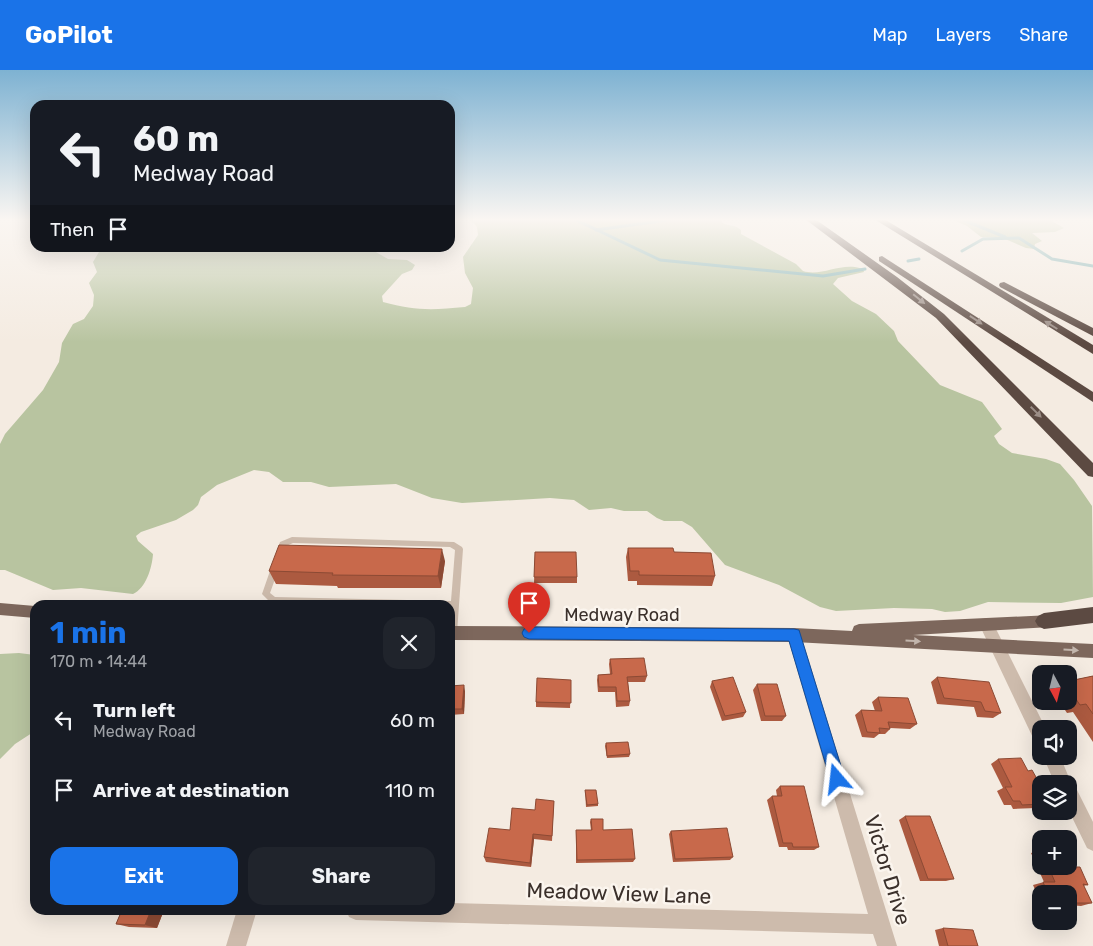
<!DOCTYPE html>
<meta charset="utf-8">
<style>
:root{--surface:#171b24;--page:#20242c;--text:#f1f3f6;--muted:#9ea1a6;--accent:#1a73e8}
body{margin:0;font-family:Rubik,sans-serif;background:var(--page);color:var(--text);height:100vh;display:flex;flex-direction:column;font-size:19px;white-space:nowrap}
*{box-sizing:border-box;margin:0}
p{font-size:16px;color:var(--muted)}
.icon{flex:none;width:28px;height:28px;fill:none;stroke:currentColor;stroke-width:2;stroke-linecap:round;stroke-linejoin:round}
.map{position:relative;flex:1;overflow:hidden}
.details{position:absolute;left:30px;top:530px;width:425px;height:315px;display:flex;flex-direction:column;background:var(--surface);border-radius:15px;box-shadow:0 5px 20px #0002}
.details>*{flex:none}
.guide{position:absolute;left:30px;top:30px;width:425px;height:152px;border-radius:15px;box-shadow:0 5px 20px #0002;background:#171b24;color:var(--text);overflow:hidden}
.needle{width:32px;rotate:173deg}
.tools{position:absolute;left:1032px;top:595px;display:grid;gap:10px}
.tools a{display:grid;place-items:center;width:45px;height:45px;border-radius:10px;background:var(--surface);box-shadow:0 5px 20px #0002;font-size:25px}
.pin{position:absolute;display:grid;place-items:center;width:42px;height:42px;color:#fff;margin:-51px -21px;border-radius:50% 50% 50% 0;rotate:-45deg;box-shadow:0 0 5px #0007}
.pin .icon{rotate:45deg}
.me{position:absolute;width:55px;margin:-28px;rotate:343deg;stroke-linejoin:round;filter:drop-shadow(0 0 4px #0008)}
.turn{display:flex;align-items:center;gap:18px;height:105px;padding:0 20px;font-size:22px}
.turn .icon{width:65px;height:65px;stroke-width:2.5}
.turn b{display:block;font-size:35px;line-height:42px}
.then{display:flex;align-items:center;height:48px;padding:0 20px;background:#0003;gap:10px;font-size:19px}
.round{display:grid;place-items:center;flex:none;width:52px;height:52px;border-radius:15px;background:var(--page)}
.headline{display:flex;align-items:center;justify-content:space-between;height:85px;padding:0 20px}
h1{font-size:30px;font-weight:700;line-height:38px;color:var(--accent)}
.primary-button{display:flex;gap:10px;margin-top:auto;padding:10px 20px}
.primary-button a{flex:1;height:58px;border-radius:15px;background:var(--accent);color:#fff;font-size:20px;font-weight:700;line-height:58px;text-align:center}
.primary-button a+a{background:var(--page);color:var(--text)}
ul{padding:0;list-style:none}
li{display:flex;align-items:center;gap:15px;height:70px;padding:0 20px}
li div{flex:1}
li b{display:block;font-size:19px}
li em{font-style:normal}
header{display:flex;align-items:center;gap:30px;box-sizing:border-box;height:70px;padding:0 25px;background:var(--accent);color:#fff}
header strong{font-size:24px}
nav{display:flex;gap:28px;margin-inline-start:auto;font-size:18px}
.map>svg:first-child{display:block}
.green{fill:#b8c4a0}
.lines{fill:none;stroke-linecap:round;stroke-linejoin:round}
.stream{stroke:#7fb0b2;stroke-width:3}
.lane{fill:#cdbbac;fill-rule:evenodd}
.street{fill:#cdbbac;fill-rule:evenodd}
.primary{fill:#7d675c;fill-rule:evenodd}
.highway{fill:#5c4a42;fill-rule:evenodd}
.wall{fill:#ac5a40}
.shaded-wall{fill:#8c4a34}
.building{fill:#c8694b;stroke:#8c4a34}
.oneway{fill:#9c8e87}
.oneway2{fill:#c2b5ac}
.route{fill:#1a73e8;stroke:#114b97}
.labels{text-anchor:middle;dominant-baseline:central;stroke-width:5;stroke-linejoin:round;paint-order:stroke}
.street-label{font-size:18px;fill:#3b302b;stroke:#fbf5ee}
.near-street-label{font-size:21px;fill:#3b302b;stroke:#fbf5ee}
</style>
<header>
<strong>GoPilot</strong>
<nav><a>Map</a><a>Layers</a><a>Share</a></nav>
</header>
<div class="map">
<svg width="1093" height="876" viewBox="0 0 1093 876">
<rect width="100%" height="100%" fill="#f4ebe1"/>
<g class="green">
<path d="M 470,149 L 719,149 C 725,158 734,153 741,160 L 741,164 L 796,194 L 803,201 C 823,207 841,191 863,199 L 864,202 L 838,208 L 833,214 L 852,231 L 876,244 L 894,261 L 898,271 L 940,315 L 982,332 L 1002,359 L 994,366 L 999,374 L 1012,383 L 1046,389 L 1060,394 L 1074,410 L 1092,436 L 1093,527 L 1061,533 L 988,532 L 960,541 L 945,542 L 932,539 L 894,538 L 836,541 L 820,537 L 779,515 L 725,495 L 692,457 L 682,451 L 664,451 L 657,448 L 647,441 L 624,441 L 611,438 L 589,440 L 574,430 L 550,428 L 462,433 L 432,428 L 396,414 L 329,417 L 311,412 L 283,412 L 269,402 L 254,400 L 217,415 L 201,427 L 198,435 L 193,440 L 176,450 L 141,462 L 136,466 L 138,471 L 153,484 C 152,498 146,518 133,524 L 81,518 L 53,520 L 5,500 L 0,500 L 0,374 L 5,364 L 43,320 L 59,292 L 62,273 L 73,254 L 84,249 L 93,236 L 94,225 L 89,213 L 97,202 L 93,192 L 99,182 L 75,181 L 64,178 L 205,178 L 211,180 L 243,178 L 369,178 L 388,189 L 407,190 L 415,195 L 412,200 L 402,204 L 382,226 L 383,232 C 415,241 433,240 465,237 L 471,234 L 473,218 L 465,203 L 463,187 L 478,165 L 477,157 Z"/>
<path d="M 951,149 L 1048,149 L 1064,158 L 1055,162 L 1032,163 L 1042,171 L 1035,174 L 1034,179 L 1026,178 L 1003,168 L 981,167 L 967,156 Z"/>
<path d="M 19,583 L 35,585 L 35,661 L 15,674 L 0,689 L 0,584 Z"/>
</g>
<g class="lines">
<g class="stream">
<path d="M 574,149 L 660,190 L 823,206 L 865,199"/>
<path d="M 961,149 L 1005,167"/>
<path d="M 596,160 L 674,149"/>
<path d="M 962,181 L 983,169 L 1019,168 L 1052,189 L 1093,196"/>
<path d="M 908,191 L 919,189"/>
</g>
<path class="lane" d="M 292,467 L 454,472 L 462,477 L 463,479 L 457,563 L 456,566 L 453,567 L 450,565 L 451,537 L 450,535 L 348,535 L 276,533 L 275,535 L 267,535 L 269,531 L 262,524 L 271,498 L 272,496 L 275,495 L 278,496 L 279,498 L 270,523 L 275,527 L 451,531 L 455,480 L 450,477 L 293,473 L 286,476 L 283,485 L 280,486 L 277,485 L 276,483 L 280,472 Z"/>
<g class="street">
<path d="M 986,548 L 991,549 L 1046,659 L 1041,659 L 1041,674 L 1035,672 L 979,554 L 981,549 Z"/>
<path d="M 794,558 L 799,560 L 801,565 L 897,876 L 877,876 L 873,864 L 356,850 L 349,847 L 346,840 L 450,840 L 450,833 L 868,844 L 787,565 L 789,560 Z"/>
<path d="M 1043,686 L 1060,686 L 1072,715 L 1075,716 L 1093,752 L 1093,781 L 1087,778 L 1069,741 L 1069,714 L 1055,714 Z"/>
<path d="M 237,840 L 257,840 L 246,876 L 226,876 Z"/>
</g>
<g class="primary">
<path d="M 0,533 L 35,536 L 35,548 L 0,545 Z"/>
<path d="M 1051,545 L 1056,546 L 1058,551 L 1056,556 L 1051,557 L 913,565 L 1093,574 L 1093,588 L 794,572 L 450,570 L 450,556 L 794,558 L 852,561 L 854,556 L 859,554 Z"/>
</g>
<g class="highway">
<path d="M 805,149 L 815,149 L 897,207 L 944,244 L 1093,393 L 1093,407 L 1088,406 L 936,248 Z"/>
<path d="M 874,149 L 884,149 L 1093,275 L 1093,284 Z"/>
<path d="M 882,186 L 1093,322 L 1093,332 L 879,191 L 879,187 Z"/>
<path d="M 1004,212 L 1093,258 L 1093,266 L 1000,217 L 999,215 L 1000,213 Z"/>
<path d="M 1093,537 L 1093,553 L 1044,559 L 1038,556 L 1035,551 L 1038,546 L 1044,543 Z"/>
</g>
</g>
<g class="wall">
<path d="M 628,478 L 674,482 L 715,506 L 712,516 L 637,515 L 637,511 L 628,511 L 626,487 Z"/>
<path d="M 535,482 L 577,507 L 577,513 L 534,513 Z"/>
<path d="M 445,491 L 441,518 L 338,518 L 337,516 L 276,514 L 269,501 Z"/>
<path d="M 610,589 L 647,606 L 645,612 L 628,612 L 630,631 L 629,636 L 616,637 L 615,622 L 598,622 L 597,610 L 598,605 L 610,604 L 609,594 Z"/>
<path d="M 1093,606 L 1093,672 L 1073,642 L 1067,643 L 1059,631 L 1069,631 L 1069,611 Z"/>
<path d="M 937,607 L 1001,643 L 993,648 L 977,647 L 974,637 L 937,634 L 931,612 Z"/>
<path d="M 571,610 L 570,638 L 536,637 L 536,632 Z"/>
<path d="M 712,611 L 746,642 L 743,647 L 722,651 L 710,617 Z"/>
<path d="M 757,614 L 786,646 L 782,651 L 761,651 L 753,620 Z"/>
<path d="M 450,616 L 465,621 L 464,644 L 450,645 Z"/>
<path d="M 878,627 L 917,654 L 910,659 L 890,658 L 890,659 L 885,664 L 879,664 L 874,668 L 862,667 L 855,645 L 861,640 L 875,641 L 872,632 Z"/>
<path d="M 606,673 L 630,684 L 629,687 L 607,688 L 605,676 Z"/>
<path d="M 998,689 L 1028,701 L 1041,716 L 1037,718 L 1041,726 L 1041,736 L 1036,738 L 1013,739 L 1011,735 L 1004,735 L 997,721 L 1003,718 L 991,694 Z"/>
<path d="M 780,716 L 819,777 L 814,780 L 788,780 L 787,777 L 779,777 L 767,730 L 772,726 L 777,726 L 776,720 Z"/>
<path d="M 585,720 L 598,734 L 598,736 L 586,737 Z"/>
<path d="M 554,731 L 552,771 L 534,769 L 531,797 L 486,792 L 484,787 L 510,760 L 535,740 Z"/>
<path d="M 905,746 L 954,809 L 946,811 L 920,811 L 899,750 Z"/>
<path d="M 591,749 L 635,789 L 633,792 L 576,793 L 576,760 L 591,760 L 590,752 Z"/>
<path d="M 671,761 L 733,787 L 730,790 L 673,792 L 669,764 Z"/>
<path d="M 1040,780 L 1041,780 L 1041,796 L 1069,796 L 1075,797 L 1088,815 L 1083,816 L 1092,833 L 1081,836 L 1069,835 L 1069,824 L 1041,824 L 1041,831 L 1040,831 L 1033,815 L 1044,812 L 1031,783 Z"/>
<path d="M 122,840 L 164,840 L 157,858 L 129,857 L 116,854 Z"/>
<path d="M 943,858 L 978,876 L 939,876 L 935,860 Z"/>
</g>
<g class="shaded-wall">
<path d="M 442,479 L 445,491 L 441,518 L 438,506 Z"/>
<path d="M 464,615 L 465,621 L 464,644 L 462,639 Z"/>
<path d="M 453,756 L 455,759 L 450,789 L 450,775 Z"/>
<path d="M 533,764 L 534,769 L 531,797 L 530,793 Z"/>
<path d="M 151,840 L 164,840 L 157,858 L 145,855 Z"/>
</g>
<g class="building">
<path d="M 279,475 L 442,479 L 438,506 L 332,505 L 333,503 L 269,501 Z"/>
<path d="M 628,478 L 673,478 L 674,482 L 711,483 L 715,506 L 639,505 L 639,501 L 630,501 Z"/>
<path d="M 535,482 L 576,482 L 577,507 L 534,507 Z"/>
<path d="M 644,588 L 647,606 L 627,607 L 630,631 L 617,631 L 616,617 L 599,617 L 598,605 L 612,604 L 610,589 Z"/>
<path d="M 1093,606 L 1093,644 L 1086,634 L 1080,635 L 1069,619 L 1069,611 Z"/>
<path d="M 733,607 L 746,642 L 725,646 L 712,611 Z"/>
<path d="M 937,607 L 989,612 L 1001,643 L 985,641 L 981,632 L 944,628 Z"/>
<path d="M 537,608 L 571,610 L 571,633 L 536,632 Z"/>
<path d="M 757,614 L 777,614 L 786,646 L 765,646 Z"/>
<path d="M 464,615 L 462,639 L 450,639 L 450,616 Z"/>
<path d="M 878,627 L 908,628 L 917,654 L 888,652 L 890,659 L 879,658 L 880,663 L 867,662 L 861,640 L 882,641 Z"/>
<path d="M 628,672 L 630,684 L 607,686 L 606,673 Z"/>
<path d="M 1021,688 L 1028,701 L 1032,700 L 1041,716 L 1036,716 L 1041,726 L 1041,734 L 1022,735 L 1020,731 L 1013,731 L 1005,717 L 1012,717 L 998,689 Z"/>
<path d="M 780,716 L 804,716 L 819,777 L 793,777 L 792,773 L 783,773 L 772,726 L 782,726 Z"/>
<path d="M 585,720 L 596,720 L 598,734 L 587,735 Z"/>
<path d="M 536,729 L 554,731 L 552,766 L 533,764 L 530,793 L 484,787 L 489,758 L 510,760 L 512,738 L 535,740 Z"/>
<path d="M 905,746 L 930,746 L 954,809 L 928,809 Z"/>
<path d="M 591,749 L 603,749 L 603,760 L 632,759 L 635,789 L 577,790 L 576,760 L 592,760 Z"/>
<path d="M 450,755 L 453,756 L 450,775 Z"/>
<path d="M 727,758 L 733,787 L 675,789 L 671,761 Z"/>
<path d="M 1069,785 L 1075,797 L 1080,797 L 1088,815 L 1083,814 L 1092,833 L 1069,833 L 1069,824 L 1048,824 L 1043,812 L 1055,812 L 1048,796 L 1069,796 Z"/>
<path d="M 122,840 L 151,840 L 145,855 L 116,854 Z"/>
<path d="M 943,858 L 973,860 L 978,876 L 948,876 Z"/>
</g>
<defs><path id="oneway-solid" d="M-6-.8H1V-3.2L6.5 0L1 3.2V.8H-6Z" transform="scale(1.25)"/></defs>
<g class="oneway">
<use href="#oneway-solid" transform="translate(919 229) rotate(39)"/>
<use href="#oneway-solid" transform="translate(976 250) rotate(34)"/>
<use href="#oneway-solid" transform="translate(1051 255) rotate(-148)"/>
<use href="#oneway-solid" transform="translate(1036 342) rotate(45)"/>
</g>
<g class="oneway2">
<use href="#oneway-solid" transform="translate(913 571) rotate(3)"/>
<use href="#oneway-solid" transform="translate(1071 580) rotate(4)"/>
</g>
<linearGradient id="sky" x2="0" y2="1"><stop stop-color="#7eb2d2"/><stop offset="0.55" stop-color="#faf6f2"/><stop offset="1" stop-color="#faf6f2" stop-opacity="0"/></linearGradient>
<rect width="1093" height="272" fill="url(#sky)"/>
<path class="route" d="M 529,557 L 794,559 L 799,560 L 845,709 L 843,715 L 837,717 L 832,715 L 830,709 L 789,571 L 529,569 L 524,567 L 522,563 L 524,559 Z"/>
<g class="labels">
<g class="street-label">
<text x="622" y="545">Medway Road</text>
</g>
<g class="near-street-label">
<text transform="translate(888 800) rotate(73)">Victor Drive</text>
<text transform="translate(619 823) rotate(2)">Meadow View Lane</text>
</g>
</g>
</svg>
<div class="tools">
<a><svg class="needle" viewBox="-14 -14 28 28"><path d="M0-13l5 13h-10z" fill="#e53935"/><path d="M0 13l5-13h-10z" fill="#9ea1a6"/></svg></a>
<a><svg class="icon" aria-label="sound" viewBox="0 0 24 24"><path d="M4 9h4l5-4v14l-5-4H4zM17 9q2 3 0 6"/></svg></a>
<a><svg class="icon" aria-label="layers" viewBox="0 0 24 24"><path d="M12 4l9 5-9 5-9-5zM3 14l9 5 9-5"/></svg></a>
<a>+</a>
<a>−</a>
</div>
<div class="pin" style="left:529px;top:563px;background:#d93025"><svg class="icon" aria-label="arrive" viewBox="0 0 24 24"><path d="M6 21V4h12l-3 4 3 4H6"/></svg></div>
<svg class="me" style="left:837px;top:709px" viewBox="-20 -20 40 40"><path d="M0-17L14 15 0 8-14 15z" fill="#1a73e8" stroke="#fff" stroke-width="4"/></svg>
<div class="guide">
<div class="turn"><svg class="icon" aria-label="left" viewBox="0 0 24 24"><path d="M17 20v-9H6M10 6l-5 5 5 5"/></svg><div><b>60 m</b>Medway Road</div></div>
<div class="then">Then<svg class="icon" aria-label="arrive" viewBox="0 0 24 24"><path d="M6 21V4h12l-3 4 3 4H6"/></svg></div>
</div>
<section class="details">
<div class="headline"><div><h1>1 min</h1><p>170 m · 14:44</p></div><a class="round"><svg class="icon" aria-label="close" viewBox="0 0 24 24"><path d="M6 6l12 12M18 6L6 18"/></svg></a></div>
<ul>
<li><svg class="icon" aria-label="left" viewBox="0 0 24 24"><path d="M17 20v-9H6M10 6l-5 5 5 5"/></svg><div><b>Turn left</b><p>Medway Road</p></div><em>60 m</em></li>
<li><svg class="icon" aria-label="arrive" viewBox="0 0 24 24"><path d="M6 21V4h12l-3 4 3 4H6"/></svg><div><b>Arrive at destination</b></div><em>110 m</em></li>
</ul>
<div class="primary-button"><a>Exit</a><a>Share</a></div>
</section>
</div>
